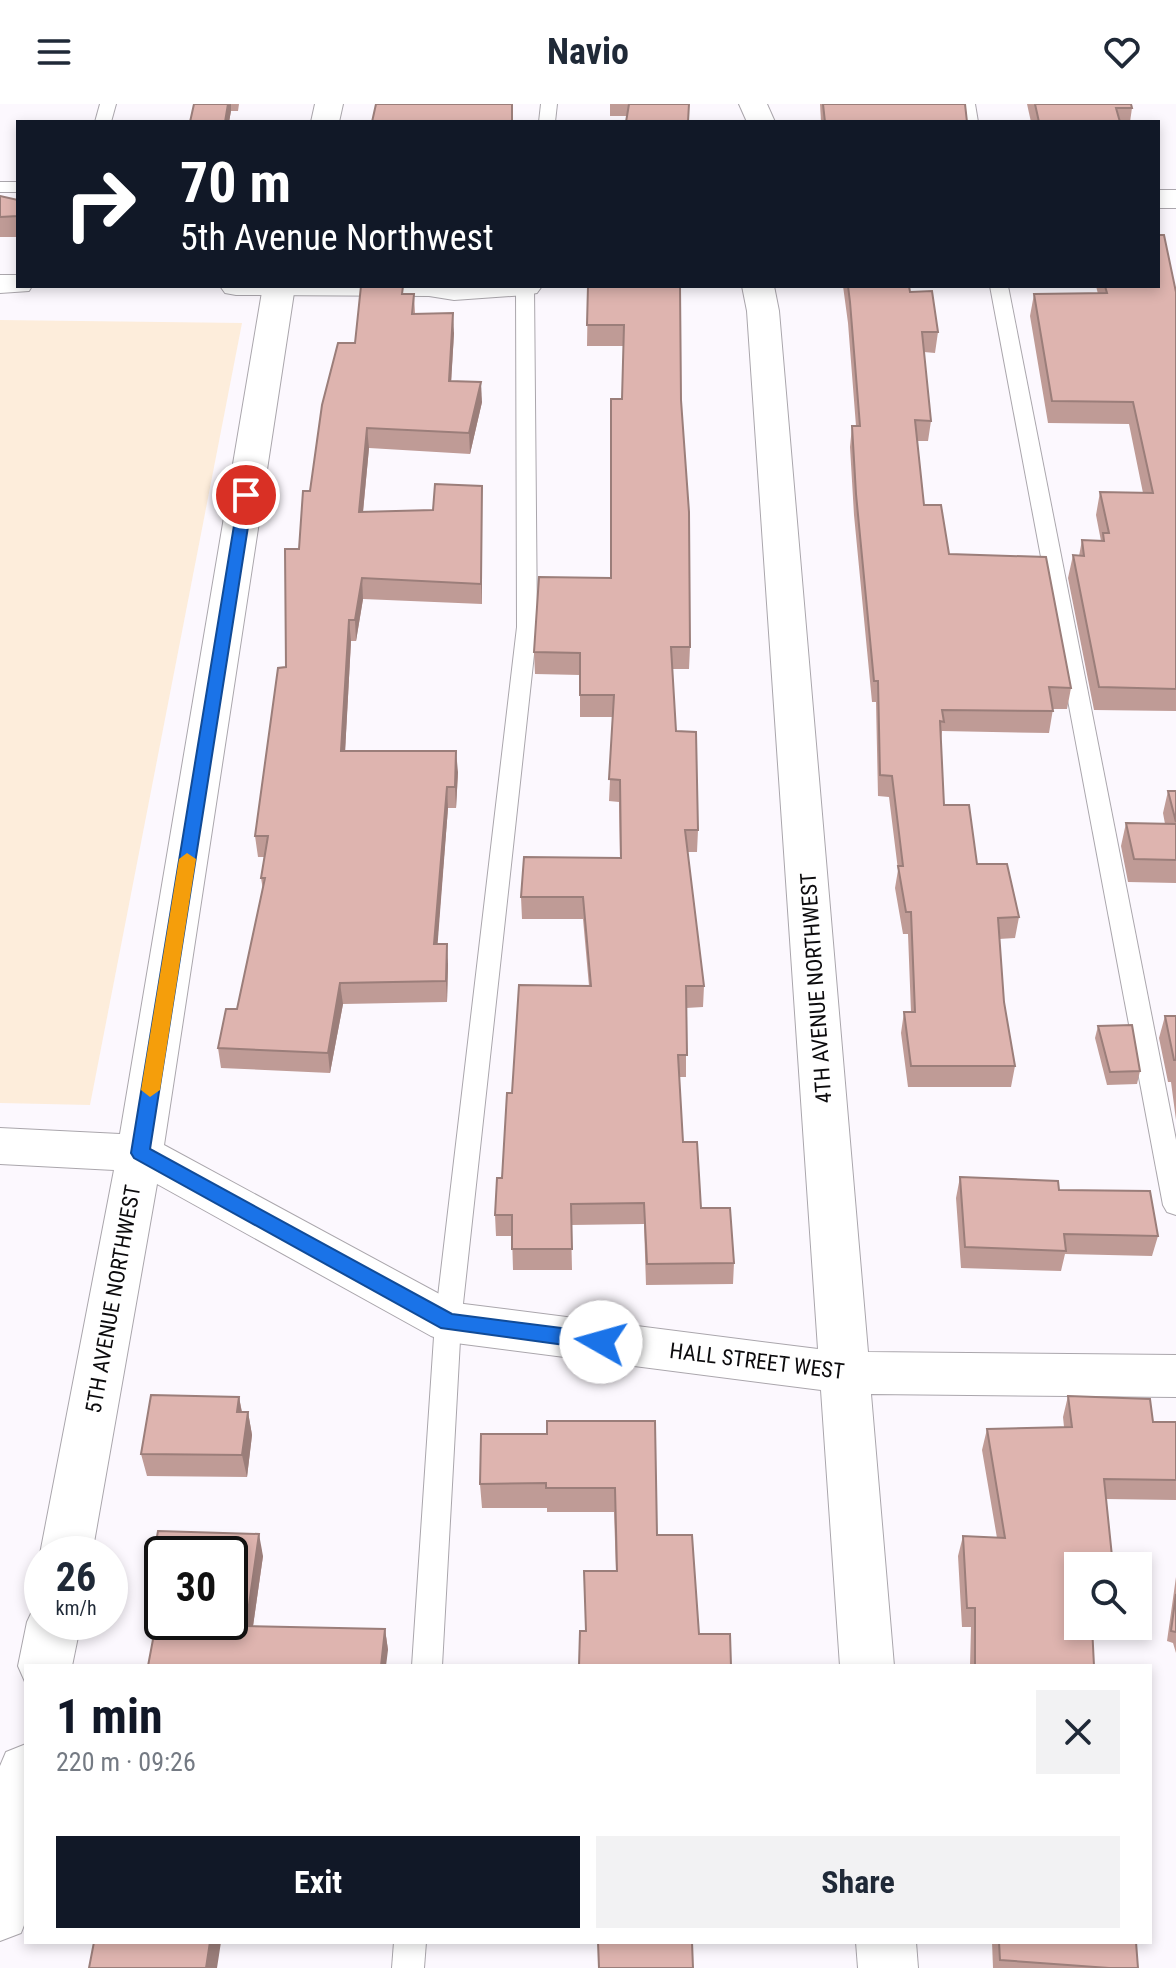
<!DOCTYPE html>
<meta charset="utf-8">
<style>
:root{--surface:#fff;--page:#f2f2f3;--text:#1f2937;--muted:#747a83;--accent:#111827}
body{margin:0;font-family:"Roboto Condensed",sans-serif;background:var(--page);color:var(--text);height:100vh;display:flex;flex-direction:column;font-size:30px;white-space:nowrap}
*{box-sizing:border-box;margin:0}
p{font-size:26px;color:var(--muted)}
.icon{flex:none;width:44px;height:44px;fill:none;stroke:currentColor;stroke-width:2;stroke-linecap:round;stroke-linejoin:round}
.map{position:relative;flex:1;overflow:hidden}
.panel{position:absolute;left:24px;top:1560px;width:1128px;height:280px;display:flex;flex-direction:column;background:var(--surface);border-radius:0px;box-shadow:0 4px 12px #0003}
.panel>*{flex:none}
.hud{position:absolute;left:16px;top:16px;width:1144px;height:168px;border-radius:0px;box-shadow:0 4px 12px #0003;background:#111827;color:#fff;overflow:hidden}
.controls{position:absolute;left:1064px;top:1448px;display:grid;gap:16px}
.controls a{display:grid;place-items:center;width:88px;height:88px;border-radius:0px;background:var(--surface);box-shadow:0 4px 12px #0003;font-size:40px}
.speed{position:absolute;left:24px;top:1432px;display:flex;gap:16px;font-size:40px;font-weight:700;text-align:center}
.speed>*{display:grid;place-content:center;width:104px;height:104px;border-radius:50%;background:var(--surface);box-shadow:0 4px 12px #0003;line-height:1}
.speed small{font-size:20px;font-weight:400}
.speed .limit{border:4px solid #111;border-radius:12px;background:#fff;color:#111}
.pin{position:absolute;display:grid;place-items:center;width:68px;height:68px;color:#fff;margin:-34px;border:4px solid #fff;border-radius:50%;box-shadow:0 2px 8px #0007}
.me{position:absolute;width:88px;margin:-44px;rotate:277deg;stroke-linejoin:round;filter:drop-shadow(0 0 6px #0008)}
.turn{display:flex;align-items:center;gap:28px;height:168px;padding:0 32px;font-size:36px}
.turn .icon{width:104px;height:104px;stroke-width:2.5}
.turn b{display:block;font-size:56px;line-height:68px}
.round{display:grid;place-items:center;flex:none;width:84px;height:84px;border-radius:0px;background:var(--page)}
.summary{display:flex;align-items:center;justify-content:space-between;height:136px;padding:0 32px}
h1{font-size:48px;font-weight:700;line-height:60px;color:var(--accent)}
.cta{display:flex;gap:16px;margin-top:auto;padding:16px 32px}
.cta a{flex:1;height:92px;border-radius:0px;background:var(--accent);color:#fff;font-size:32px;font-weight:700;line-height:92px;text-align:center}
.cta a+a{background:var(--page);color:var(--text)}
header{display:flex;justify-content:space-between;align-items:center;height:104px;padding:0 32px;background:var(--surface);font-size:36px;font-weight:700}
.map>svg:first-child{display:block}
.education{fill:#fdeddb}
.lines{fill:none;stroke-linecap:round;stroke-linejoin:round}
.service-casing{stroke:#aaa6ac;stroke-width:2}
.minor-casing{stroke:#aaa6ac;stroke-width:2}
.tertiary-casing{stroke:#aaa6ac;stroke-width:2}
.service{fill:#fff;fill-rule:evenodd}
.minor{fill:#fff;fill-rule:evenodd}
.tertiary{fill:#fff;fill-rule:evenodd}
.wall{fill:#bf9b96}
.shaded-wall{fill:#9b7e7a}
.building{fill:#deb4af;stroke:#9b7e7a;stroke-width:2;fill-rule:evenodd}
.route{fill:#1a73e8;stroke:#114b97;stroke-width:2}
.slow{fill:#f59e0b}
.labels{text-anchor:middle;dominant-baseline:central;stroke-width:8;stroke-linejoin:round;paint-order:stroke}
.street-label{font-size:22px;fill:#0c0b0d;stroke:#fff}
</style>
<header><svg class="icon" aria-label="menu" viewBox="0 0 24 24"><path d="M4 6h16M4 12h16M4 18h16"/></svg>Navio<svg class="icon" aria-label="heart" viewBox="0 0 24 24"><path d="M12 20l-8-8c-3-5 5-10 8-4 3-6 11-1 8 4z"/></svg></header>
<div class="map">
<svg width="1176" height="1864" viewBox="0 0 1176 1864">
<rect width="100%" height="100%" fill="#fcf8fe"/>
<path class="education" d="M 0,216 L 242,219 L 90,1001 L 0,999 Z"/>
<g class="lines">
<defs>
<g id="service">
<path d="M 100,0 L 116,0 L 111,18 L 95,18 Z"/>
<path d="M 541,0 L 557,0 L 555,18 L 539,18 Z"/>
<path d="M 959,0 L 975,0 L 978,18 L 962,18 Z"/>
<rect x="0" y="78" width="18" height="10"/>
<path d="M 516,182 L 534,182 L 537,523 L 461,1218 L 442,1562 L 412,1562 L 435,1218 L 517,523 Z"/>
<path d="M 990,182 L 1008,182 L 1176,1036 L 1176,1111 L 1167,1108 L 1163,1101 Z"/>
<path d="M 394,1838 L 426,1838 L 424,1864 L 392,1864 Z"/>
</g>
<g id="minor">
<path d="M 315,0 L 343,0 L 339,18 L 311,18 Z"/>
<path d="M 263,182 L 295,182 L 164,1041 L 456,1199 L 818,1245 L 747,207 L 742,182 L 774,182 L 779,207 L 868,1248 L 1176,1251 L 1176,1293 L 871,1290 L 894,1562 L 840,1562 L 821,1286 L 448,1238 L 431,1232 L 157,1080 L 92,1450 L 42,1450 L 42,1455 L 40,1450 L 114,1066 L 0,1060 L 0,1024 L 120,1030 Z"/>
<path d="M 42,1498 L 42,1518 L 81,1518 L 72,1562 L 26,1562 L 26,1580 L 18,1562 L 27,1518 L 35,1501 Z"/>
<path d="M 26,1640 L 26,1816 L 21,1829 L 0,1837 L 0,1662 L 6,1648 Z"/>
<path d="M 856,1838 L 916,1838 L 918,1864 L 858,1864 Z"/>
</g>
<g id="tertiary">
<path d="M 739,0 L 767,0 L 775,18 L 747,18 Z"/>
<rect x="1158" y="86" width="18" height="18"/>
<path d="M 0,171 L 18,171 L 18,182 L 32,182 L 29,187 L 0,189 Z"/>
<path d="M 220,182 L 542,182 L 537,189 L 526,191 L 454,196 L 429,192 L 236,191 L 225,189 Z"/>
</g>
</defs>
<use href="#service" class="service-casing"/>
<use href="#minor" class="minor-casing"/>
<use href="#tertiary" class="tertiary-casing"/>
<use href="#service" class="service"/>
<use href="#minor" class="minor"/>
<use href="#tertiary" class="tertiary"/>
</g>
<g class="wall">
<path d="M 194,0 L 239,0 L 238,7 L 231,7 L 229,18 L 190,18 Z"/>
<path d="M 610,0 L 689,0 L 627,12 L 610,12 Z"/>
<path d="M 820,0 L 965,0 L 967,18 L 821,18 Z"/>
<path d="M 1027,0 L 1131,0 L 1132,4 L 1130,18 L 1031,18 Z"/>
<path d="M 0,92 L 18,96 L 18,133 L 0,133 Z"/>
<path d="M 588,182 L 680,182 L 681,296 L 690,543 L 689,565 L 672,565 L 676,627 L 698,726 L 697,748 L 687,748 L 704,882 L 703,903 L 686,904 L 686,973 L 679,973 L 683,1038 L 701,1104 L 734,1159 L 733,1180 L 646,1181 L 644,1120 L 571,1121 L 572,1166 L 513,1166 L 512,1132 L 496,1132 L 495,1111 L 502,1074 L 512,989 L 589,882 L 583,815 L 522,815 L 521,793 L 620,754 L 619,698 L 609,697 L 613,613 L 580,613 L 580,571 L 535,570 L 534,548 L 611,474 L 622,295 L 624,242 L 587,242 Z"/>
<path d="M 843,182 L 909,182 L 910,188 L 938,228 L 935,249 L 924,248 L 931,317 L 928,337 L 917,337 L 924,401 L 949,450 L 1071,584 L 1067,605 L 1053,605 L 1049,629 L 942,627 L 941,637 L 944,701 L 977,760 L 1019,813 L 1015,834 L 999,835 L 1004,898 L 1015,962 L 1011,983 L 908,983 L 901,929 L 904,908 L 911,908 L 908,830 L 903,830 L 895,784 L 898,766 L 889,693 L 878,692 L 876,598 L 872,598 L 854,411 L 850,343 L 852,322 L 856,322 L 848,219 Z"/>
<path d="M 1096,182 L 1158,182 L 1176,188 L 1176,607 L 1094,606 L 1068,474 L 1073,451 L 1079,452 L 1082,436 L 1101,437 L 1096,411 L 1100,388 L 1143,389 L 1129,320 L 1048,319 L 1030,212 L 1034,190 L 1098,190 Z"/>
<path d="M 406,190 L 414,190 L 415,209 L 454,229 L 451,277 L 482,298 L 470,350 L 369,344 L 363,408 L 433,406 L 482,382 L 482,500 L 363,495 L 356,537 L 351,537 L 345,647 L 458,668 L 456,704 L 448,704 L 437,840 L 448,860 L 447,898 L 343,900 L 330,969 L 221,964 L 218,944 L 237,905 L 263,786 L 261,774 L 264,753 L 258,753 L 255,732 L 286,563 L 299,445 L 310,387 L 355,239 Z"/>
<path d="M 1168,687 L 1176,687 L 1176,779 L 1128,778 L 1121,742 L 1126,719 L 1165,720 L 1163,709 Z"/>
<path d="M 1165,912 L 1176,912 L 1176,1016 L 1171,978 L 1168,978 L 1159,934 Z"/>
<path d="M 1098,922 L 1140,967 L 1137,980 L 1107,981 L 1095,934 Z"/>
<path d="M 960,1073 L 1059,1086 L 1158,1132 L 1152,1152 L 1065,1150 L 1061,1167 L 961,1164 L 956,1094 Z"/>
<path d="M 1068,1292 L 1153,1318 L 1176,1318 L 1176,1396 L 1106,1395 L 1078,1522 L 1115,1522 L 1112,1530 L 1092,1529 L 1094,1562 L 970,1562 L 971,1523 L 962,1523 L 958,1452 L 963,1432 L 997,1434 L 982,1346 L 987,1325 L 1064,1323 L 1063,1313 Z"/>
<path d="M 239,1293 L 242,1308 L 248,1308 L 252,1331 L 247,1373 L 147,1372 L 141,1350 Z"/>
<path d="M 655,1317 L 657,1431 L 585,1527 L 616,1467 L 614,1408 L 547,1408 L 547,1404 L 482,1404 L 480,1380 L 547,1330 Z"/>
<path d="M 263,1452 L 253,1522 L 385,1525 L 388,1546 L 152,1513 L 146,1492 Z"/>
<path d="M 1176,1473 L 1176,1549 L 1173,1539 L 1167,1537 Z"/>
<path d="M 992,1838 L 1136,1838 L 1138,1864 L 993,1864 Z"/>
</g>
<g class="shaded-wall">
<path d="M 228,0 L 231,0 L 231,7 L 229,18 L 225,18 Z"/>
<path d="M 453,209 L 454,229 L 450,297 L 449,277 Z"/>
<path d="M 481,278 L 482,298 L 470,350 L 469,329 Z"/>
<path d="M 367,324 L 369,344 L 361,428 L 359,408 Z"/>
<path d="M 482,382 L 482,500 L 481,480 Z"/>
<path d="M 362,474 L 363,495 L 356,537 L 355,516 Z"/>
<path d="M 349,516 L 351,537 L 344,668 L 341,647 Z"/>
<path d="M 456,647 L 458,668 L 456,704 L 455,683 Z"/>
<path d="M 447,683 L 448,704 L 436,861 L 434,840 Z"/>
<path d="M 447,840 L 448,860 L 447,898 L 446,877 Z"/>
<path d="M 340,879 L 343,900 L 330,969 L 328,949 Z"/>
<path d="M 239,1293 L 243,1315 L 237,1308 Z"/>
<path d="M 248,1308 L 252,1331 L 247,1373 L 242,1351 Z"/>
<path d="M 259,1430 L 263,1452 L 250,1543 L 246,1522 Z"/>
<path d="M 385,1525 L 388,1546 L 386,1562 L 381,1562 Z"/>
<path d="M 210,1838 L 221,1838 L 217,1864 L 206,1864 Z"/>
</g>
<g class="building">
<path d="M 194,0 L 228,0 L 225,18 L 190,18 Z"/>
<path d="M 376,0 L 512,0 L 512,18 L 372,18 Z"/>
<path d="M 629,0 L 689,0 L 688,18 L 626,18 Z"/>
<path d="M 823,0 L 965,0 L 967,18 L 825,18 Z"/>
<path d="M 1035,0 L 1131,0 L 1132,4 L 1116,4 L 1120,18 L 1039,18 Z"/>
<path d="M 0,92 L 18,96 L 18,112 L 0,113 Z"/>
<path d="M 1158,131 L 1164,131 L 1176,188 L 1176,585 L 1099,583 L 1073,451 L 1084,452 L 1082,436 L 1104,437 L 1103,429 L 1109,429 L 1100,388 L 1153,389 L 1133,298 L 1052,297 L 1034,190 L 1107,189 L 1105,182 L 1158,182 Z"/>
<path d="M 361,182 L 403,182 L 402,190 L 414,190 L 412,210 L 453,209 L 449,277 L 481,278 L 469,329 L 367,324 L 359,408 L 433,406 L 435,380 L 482,382 L 481,480 L 362,474 L 355,516 L 349,516 L 341,647 L 456,647 L 455,683 L 447,683 L 434,840 L 447,840 L 446,877 L 340,879 L 328,949 L 218,944 L 226,905 L 237,905 L 265,774 L 261,774 L 268,732 L 255,732 L 278,564 L 286,563 L 285,445 L 299,445 L 303,387 L 310,387 L 322,301 L 338,239 L 355,239 Z"/>
<path d="M 588,182 L 680,182 L 681,296 L 689,408 L 690,543 L 671,543 L 676,627 L 696,628 L 698,726 L 685,726 L 704,882 L 686,882 L 687,951 L 678,951 L 683,1038 L 697,1038 L 701,1104 L 730,1104 L 734,1159 L 647,1160 L 644,1099 L 571,1100 L 572,1145 L 512,1145 L 512,1111 L 495,1111 L 497,1074 L 502,1074 L 507,989 L 512,989 L 519,881 L 591,882 L 583,793 L 521,793 L 524,753 L 621,754 L 620,676 L 609,675 L 614,591 L 580,591 L 580,549 L 534,548 L 539,473 L 611,474 L 611,295 L 622,295 L 624,221 L 587,221 Z"/>
<path d="M 848,182 L 909,182 L 910,188 L 932,187 L 938,228 L 922,228 L 931,317 L 915,316 L 924,401 L 941,401 L 949,450 L 1046,453 L 1071,584 L 1049,583 L 1053,607 L 942,606 L 944,618 L 940,617 L 944,701 L 969,701 L 977,760 L 1007,760 L 1019,813 L 998,814 L 1004,898 L 1015,962 L 911,962 L 904,908 L 915,908 L 911,808 L 906,808 L 898,762 L 903,762 L 892,672 L 880,671 L 878,577 L 874,577 L 856,390 L 852,322 L 860,322 L 850,198 Z"/>
<path d="M 1168,687 L 1176,687 L 1176,718 Z"/>
<path d="M 1126,719 L 1176,720 L 1176,756 L 1134,755 Z"/>
<path d="M 1165,912 L 1176,912 L 1176,956 L 1174,956 Z"/>
<path d="M 1132,921 L 1140,967 L 1110,968 L 1098,922 Z"/>
<path d="M 960,1073 L 1058,1077 L 1059,1086 L 1150,1087 L 1158,1132 L 1064,1130 L 1066,1147 L 965,1143 Z"/>
<path d="M 151,1291 L 239,1293 L 237,1308 L 248,1308 L 242,1351 L 141,1350 Z"/>
<path d="M 1068,1292 L 1150,1295 L 1153,1318 L 1176,1318 L 1176,1376 L 1104,1375 L 1113,1462 L 1078,1462 L 1078,1522 L 1092,1522 L 1094,1562 L 975,1562 L 975,1504 L 967,1504 L 963,1432 L 1005,1434 L 987,1325 L 1072,1323 Z"/>
<path d="M 547,1317 L 655,1317 L 657,1431 L 692,1431 L 699,1530 L 730,1530 L 731,1562 L 579,1562 L 580,1527 L 586,1527 L 584,1467 L 617,1467 L 615,1384 L 546,1384 L 546,1379 L 480,1380 L 481,1330 L 547,1330 Z"/>
<path d="M 158,1427 L 259,1430 L 246,1522 L 385,1525 L 381,1562 L 148,1562 L 161,1493 L 146,1492 ZM 162,1450 L 230,1450 L 230,1518 L 162,1518 Z"/>
<path d="M 1176,1490 L 1176,1528 L 1171,1527 Z"/>
<path d="M 94,1838 L 210,1838 L 206,1864 L 89,1864 Z"/>
<path d="M 598,1838 L 692,1838 L 693,1864 L 599,1864 Z"/>
<path d="M 999,1838 L 1136,1838 L 1138,1864 L 1109,1864 L 1000,1856 Z"/>
</g>
<path class="route" d="M 246,386 L 253,391 L 150,1045 L 452,1210 L 601,1229 L 609,1232 L 612,1238 L 609,1244 L 601,1246 L 441,1224 L 134,1054 L 131,1049 L 239,391 Z"/>
<path class="slow" d="M 187,749 L 196,755 L 160,986 L 150,993 L 141,986 L 179,755 Z"/>
<g class="labels">
<g class="street-label">
<text transform="translate(816 884) rotate(-94)">4TH AVENUE NORTHWEST</text>
<text transform="translate(113 1195) rotate(-80)">5TH AVENUE NORTHWEST</text>
<text transform="translate(757 1257) rotate(7)">HALL STREET WEST</text>
</g>
</g>
</svg>
<div class="controls">
<a><svg class="icon" aria-label="search" viewBox="0 0 24 24"><circle cx="10" cy="10" r="6"/><path d="M15 15l6 6"/></svg></a>
</div>
<div class="speed"><div>26<small>km/h</small></div><div class="limit">30</div></div>
<div class="pin" style="left:246px;top:391px;background:#d93025"><svg class="icon" aria-label="arrive" viewBox="0 0 24 24"><path d="M6 21V4h12l-3 4 3 4H6"/></svg></div>
<svg class="me" style="left:601px;top:1238px" viewBox="-20 -20 40 40"><circle r="19" fill="#fff"/><path d="M0-13L10 11 0 6-10 11z" fill="#1a73e8"/></svg>
<div class="hud">
<div class="turn"><svg class="icon" aria-label="right" viewBox="0 0 24 24"><path d="M7 20v-9h11M14 6l5 5-5 5"/></svg><div><b>70 m</b>5th Avenue Northwest</div></div>
</div>
<section class="panel">
<div class="summary"><div><h1>1 min</h1><p>220 m · 09:26</p></div><a class="round"><svg class="icon" aria-label="close" viewBox="0 0 24 24"><path d="M6 6l12 12M18 6L6 18"/></svg></a></div>
<div class="cta"><a>Exit</a><a>Share</a></div>
</section>
</div>
